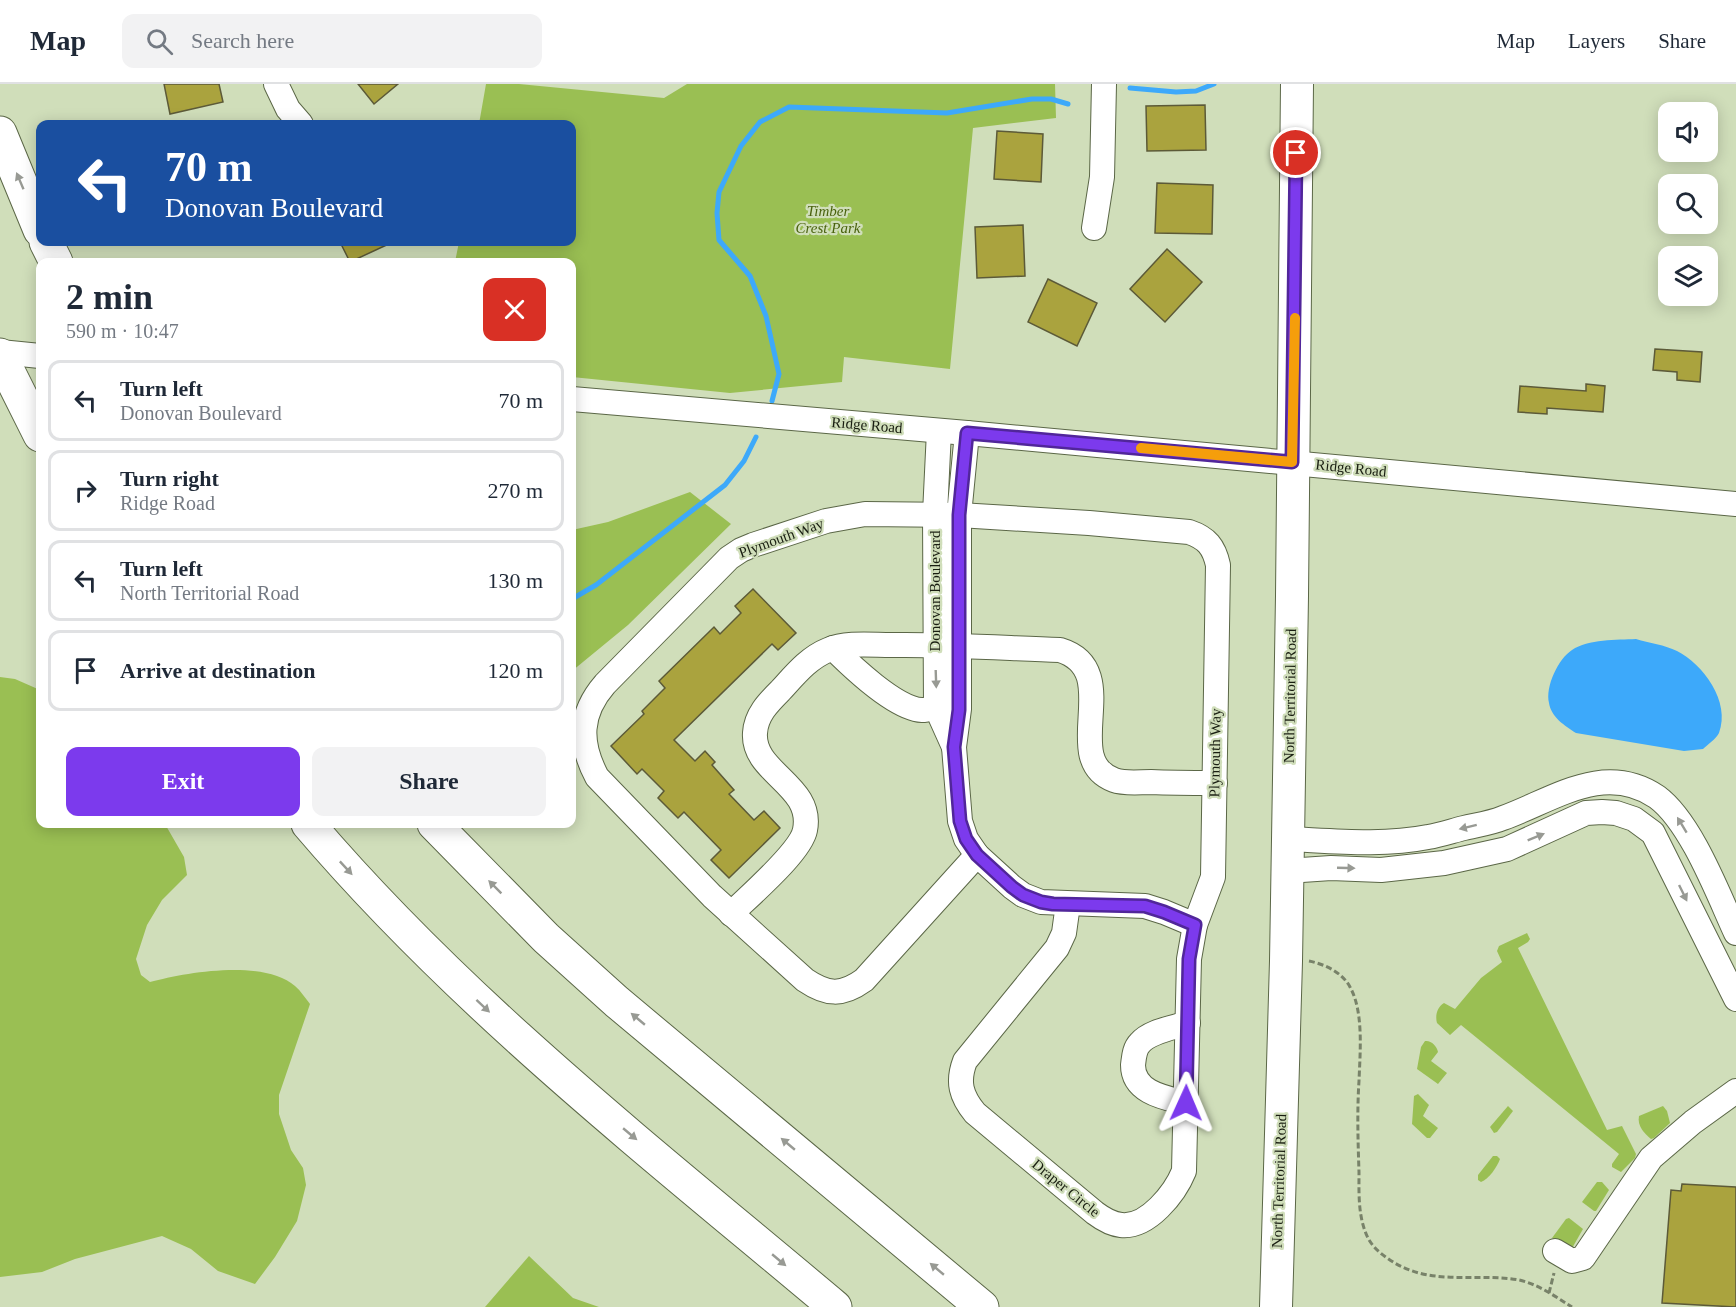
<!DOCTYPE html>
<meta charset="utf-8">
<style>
:root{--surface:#fff;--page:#f2f2f3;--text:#1f2937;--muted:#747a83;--line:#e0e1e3;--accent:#7c3aed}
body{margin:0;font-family:Georgia,serif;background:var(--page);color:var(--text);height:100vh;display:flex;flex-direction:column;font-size:22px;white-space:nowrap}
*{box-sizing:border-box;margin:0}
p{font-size:20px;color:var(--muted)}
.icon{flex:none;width:33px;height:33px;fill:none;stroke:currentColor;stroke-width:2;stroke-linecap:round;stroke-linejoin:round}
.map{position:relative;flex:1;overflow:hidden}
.side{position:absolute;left:36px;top:174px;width:540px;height:570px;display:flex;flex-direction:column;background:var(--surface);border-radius:12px;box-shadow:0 3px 15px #0003}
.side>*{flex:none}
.hud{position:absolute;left:36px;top:36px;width:540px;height:126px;border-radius:12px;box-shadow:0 3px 15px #0003;background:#1a4fa0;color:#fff;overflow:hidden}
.tools{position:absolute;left:1658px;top:18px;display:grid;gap:12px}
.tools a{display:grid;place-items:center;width:60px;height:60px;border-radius:12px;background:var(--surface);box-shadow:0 3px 15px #0003;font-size:30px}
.pin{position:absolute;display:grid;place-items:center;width:51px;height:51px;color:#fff;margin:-26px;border:3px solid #fff;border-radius:50%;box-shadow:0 2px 6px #0007}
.me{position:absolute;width:66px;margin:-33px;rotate:1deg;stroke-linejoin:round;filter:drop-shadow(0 0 4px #0008)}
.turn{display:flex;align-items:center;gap:21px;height:126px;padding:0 30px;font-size:27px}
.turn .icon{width:78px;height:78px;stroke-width:2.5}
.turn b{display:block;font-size:42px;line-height:51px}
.round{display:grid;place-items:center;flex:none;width:63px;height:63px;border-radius:12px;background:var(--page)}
.headline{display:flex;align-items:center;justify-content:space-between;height:102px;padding:0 30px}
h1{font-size:36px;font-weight:700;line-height:45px}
.cta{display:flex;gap:12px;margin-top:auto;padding:12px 30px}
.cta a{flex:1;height:69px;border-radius:12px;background:var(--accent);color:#fff;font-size:24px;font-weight:700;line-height:69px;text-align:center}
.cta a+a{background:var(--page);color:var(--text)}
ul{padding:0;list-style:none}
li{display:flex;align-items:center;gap:18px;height:81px;margin:0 12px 9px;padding:0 18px;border:3px solid var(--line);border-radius:12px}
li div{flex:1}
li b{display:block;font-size:22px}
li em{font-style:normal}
header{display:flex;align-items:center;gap:36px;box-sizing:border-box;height:84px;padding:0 30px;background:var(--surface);border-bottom:2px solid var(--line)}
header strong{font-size:28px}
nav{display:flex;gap:33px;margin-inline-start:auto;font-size:21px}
.search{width:420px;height:54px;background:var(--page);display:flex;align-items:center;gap:15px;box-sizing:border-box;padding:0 21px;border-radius:12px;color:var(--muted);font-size:22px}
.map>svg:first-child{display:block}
.green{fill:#9abf53}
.water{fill:#3da9fa}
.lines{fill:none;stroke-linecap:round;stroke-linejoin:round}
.stream{stroke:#3da9fa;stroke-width:5}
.building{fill:#aaa33e;stroke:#5c5a38;stroke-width:1.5}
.minor-casing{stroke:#5b6747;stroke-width:26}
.major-casing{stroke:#5b6747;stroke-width:34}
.highway-casing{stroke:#5b6747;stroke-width:35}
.path{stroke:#788269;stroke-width:3;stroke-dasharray:6 3;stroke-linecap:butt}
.minor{stroke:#fff;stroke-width:24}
.major{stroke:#fff;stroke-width:32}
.highway{stroke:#fff;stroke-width:33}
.oneway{fill:#989a94}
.route-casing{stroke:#51269a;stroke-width:15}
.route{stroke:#7c3aed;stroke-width:10}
.slow{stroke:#f59e0b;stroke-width:10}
.labels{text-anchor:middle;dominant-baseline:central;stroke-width:4.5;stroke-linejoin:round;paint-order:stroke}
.park-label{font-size:15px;font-style:italic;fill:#49620d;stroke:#d0deba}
.street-label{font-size:15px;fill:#191e11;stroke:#d0deba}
</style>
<header>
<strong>Map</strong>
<div class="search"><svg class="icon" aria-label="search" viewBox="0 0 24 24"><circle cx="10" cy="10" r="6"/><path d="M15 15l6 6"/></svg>Search here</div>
<nav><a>Map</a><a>Layers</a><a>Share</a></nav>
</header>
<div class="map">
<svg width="1736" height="1223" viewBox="0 0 1736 1223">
<rect width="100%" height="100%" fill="#d0deba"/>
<g class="green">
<path d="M 486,0 L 519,0 L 664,14 L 687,0 L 1055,0 L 1056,34 L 973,44 L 950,285 L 844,273 L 842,298 L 730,309 L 572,293 L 572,178 L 455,178 L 459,158 L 572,158 L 572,40 L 479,40 Z"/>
<path d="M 690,408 L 731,440 L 628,541 L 572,587 L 572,446 L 608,438 Z"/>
<path d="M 0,593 L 15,595 L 40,606 L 40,740 L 165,740 L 184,773 L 187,791 L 162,816 L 147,841 L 136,875 L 141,891 L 150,898 C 187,888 264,875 295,902 C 301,907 305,914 310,920 L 279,1011 L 279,1030 L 291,1066 L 303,1084 L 306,1101 L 297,1137 L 275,1173 L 255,1200 L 218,1187 L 191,1165 L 162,1152 L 75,1175 L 42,1188 L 0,1193 Z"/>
<path d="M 1527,849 L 1530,855 L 1528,858 L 1518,864 L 1607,1046 L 1622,1042 L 1636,1070 L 1635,1074 L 1621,1088 L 1612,1083 L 1612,1080 L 1619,1070 L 1461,941 L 1450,951 L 1437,939 C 1435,932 1437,923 1444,919 L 1455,925 L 1481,894 L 1502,878 L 1497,867 L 1499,862 Z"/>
<path d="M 1425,957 C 1431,956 1437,962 1438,968 L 1431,977 L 1447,989 L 1438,1000 L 1417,985 L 1421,963 Z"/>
<path d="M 1418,1010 L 1429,1021 L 1423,1032 L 1438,1044 L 1430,1054 L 1427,1054 L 1412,1040 L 1414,1012 Z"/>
<path d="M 1508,1022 L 1513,1027 L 1497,1048 L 1494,1049 L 1490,1043 Z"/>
<path d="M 1663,1022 L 1667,1027 L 1670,1039 L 1654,1054 L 1651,1055 C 1644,1049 1637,1042 1639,1032 Z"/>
<path d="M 1493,1072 L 1497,1072 L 1500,1075 C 1497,1083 1489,1095 1481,1098 L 1478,1096 L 1478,1091 Z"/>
<path d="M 1597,1098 L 1602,1098 L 1609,1106 L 1596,1127 L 1594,1127 L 1582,1118 Z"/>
<path d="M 1569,1134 L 1583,1145 L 1571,1166 L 1552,1154 L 1566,1135 Z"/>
<path d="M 529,1172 L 573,1214 L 599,1223 L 485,1223 Z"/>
</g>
<path class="water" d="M 1636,555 C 1649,559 1665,561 1677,567 C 1703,580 1731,618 1719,649 C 1716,655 1707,661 1703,665 L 1684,667 L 1576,649 C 1565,642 1551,633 1549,619 C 1545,603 1558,575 1572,566 C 1588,555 1617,556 1636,555 Z"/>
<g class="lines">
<g class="stream">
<path d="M 1130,4 L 1176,8 L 1196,7 L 1214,0"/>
<path d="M 772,317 L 779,290 L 766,232 L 750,192 L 719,156 L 717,129 L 719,108 L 741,62 L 760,38 L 789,23 L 947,29 L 1032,15 L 1051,15 L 1068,20"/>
<path d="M 572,515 L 596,501 L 725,401 L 744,377 L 756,353"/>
</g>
</g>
<g class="building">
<path d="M 164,0 L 219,0 L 223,18 L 170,30 Z"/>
<path d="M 358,0 L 398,0 L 374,20 Z"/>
<path d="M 1205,21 L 1206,66 L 1147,67 L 1146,22 Z"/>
<path d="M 997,47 L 1043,50 L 1041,98 L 994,95 Z"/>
<path d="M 1157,99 L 1213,101 L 1212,150 L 1155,149 Z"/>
<path d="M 1023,141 L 1025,192 L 977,194 L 975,143 Z"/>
<path d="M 340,158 L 393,158 L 350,178 Z"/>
<path d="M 1167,165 L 1202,198 L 1165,238 L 1130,205 Z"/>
<path d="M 1048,195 L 1097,219 L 1077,262 L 1028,238 Z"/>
<path d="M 1655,265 L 1702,268 L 1700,298 L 1677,296 L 1677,288 L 1653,286 Z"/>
<path d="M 1586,300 L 1605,302 L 1603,328 L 1547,324 L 1547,330 L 1518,328 L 1520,302 L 1586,307 Z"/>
<path d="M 753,505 L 796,549 L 778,566 L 772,560 L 674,656 L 695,677 L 705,667 L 715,678 L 712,681 L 734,706 L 729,710 L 754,736 L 764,727 L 780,744 L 729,794 L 711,776 L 721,766 L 684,728 L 678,734 L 658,714 L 664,707 L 642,685 L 637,690 L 611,662 L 644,630 L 642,627 L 665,604 L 659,597 L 714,543 L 720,550 L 741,529 L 735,522 Z"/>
<path d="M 1682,1100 L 1736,1103 L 1736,1223 L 1662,1219 L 1671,1106 L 1681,1107 Z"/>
</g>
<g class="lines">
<defs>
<g id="minor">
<path d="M 276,0 L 288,25 L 301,40"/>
<path d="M 1094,144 L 1102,93 L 1104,0"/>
<path d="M 0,268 L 40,272"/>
<path d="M 572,315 L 967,349 L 1736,420"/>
<path d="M 939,347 L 935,430 L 936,623 L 954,663"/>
<path d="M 967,349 L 959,431 L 959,625 L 954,663 L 960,737 L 966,755 L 977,771 L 1012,803 L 1023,811 L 1041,818 L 1145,822 L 1164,828 L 1195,841"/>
<path d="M 833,564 C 851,582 896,625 922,626 C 927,626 932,624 936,623"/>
<path d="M 1288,755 C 1334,757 1383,762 1428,753 C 1440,751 1452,747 1464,744 C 1477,741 1491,739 1503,734 C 1553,716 1604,677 1657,713 C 1691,738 1718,810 1736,849"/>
<path d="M 977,771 L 864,896 C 842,912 827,911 805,896 L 712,812 L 597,693 C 579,659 579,630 605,600 L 729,474 L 741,466 L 753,461 L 826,437 L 865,430 L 959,431 L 1089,439 L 1189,448 C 1207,454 1214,463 1218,481 L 1213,793 L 1195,841 L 1189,875 L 1184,1087 C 1175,1109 1148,1144 1121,1141 C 1111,1140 1103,1135 1095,1129 L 975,1029 C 961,1012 957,998 965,977 L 1057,864 L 1064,849 L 1068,820"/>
<path d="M 1287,787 L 1331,784 L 1381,786 L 1444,779 L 1507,765 L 1586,729 L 1602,728 L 1616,729 L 1634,735 L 1653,749 L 1736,915"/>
<path d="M 731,830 C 749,812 801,768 805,746 C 814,701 752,689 755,649 C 756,631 768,619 780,607 C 794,592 808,574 828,566 C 847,558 871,561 891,561 C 947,560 1003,564 1060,566 C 1126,586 1058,675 1114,696 C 1125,700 1139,698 1151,698 C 1172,699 1194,699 1215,699"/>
<path d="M 1186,1019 C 1166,1014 1133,1009 1133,981 C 1134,974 1134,965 1140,959 C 1150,947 1173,944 1188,939"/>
<path d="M 1555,1167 L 1572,1177 L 1583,1174 L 1651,1074 L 1693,1038 L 1736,1007"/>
</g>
<path id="major" d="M 1276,1223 L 1286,877 L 1292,512 L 1297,0"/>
<g id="highway">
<path d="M 0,49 L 40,146"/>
<path d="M 46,158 L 56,178"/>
<path d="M 0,271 L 40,351"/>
<path d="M 308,740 C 463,922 652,1069 835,1223"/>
<path d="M 434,740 L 546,854 L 617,918 L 982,1223"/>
</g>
</defs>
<use href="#minor" class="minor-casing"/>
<use href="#major" class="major-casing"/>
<use href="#highway" class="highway-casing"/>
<g class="path">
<path d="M 1309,877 C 1324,880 1342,888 1350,903 C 1364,928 1360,969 1359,997 C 1357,1027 1358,1058 1359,1088 C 1359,1107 1358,1128 1365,1147 C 1369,1159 1377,1167 1387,1174 C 1429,1204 1473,1188 1519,1196 C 1538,1200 1556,1213 1572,1223"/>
<path d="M 1549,1209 L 1554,1189"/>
</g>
<use href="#minor" class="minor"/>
<use href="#major" class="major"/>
<use href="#highway" class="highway"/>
</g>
<defs><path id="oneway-solid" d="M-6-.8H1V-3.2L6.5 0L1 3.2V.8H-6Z" transform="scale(1.5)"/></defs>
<g class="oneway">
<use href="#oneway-solid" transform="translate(20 97) rotate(-113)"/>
<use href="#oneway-solid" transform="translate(936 595) rotate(88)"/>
<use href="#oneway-solid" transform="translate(1682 741) rotate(-121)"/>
<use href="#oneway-solid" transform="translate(1468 743) rotate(166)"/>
<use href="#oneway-solid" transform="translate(1536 753) rotate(-22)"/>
<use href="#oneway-solid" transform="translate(346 784) rotate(47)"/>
<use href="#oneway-solid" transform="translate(1346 784) rotate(2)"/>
<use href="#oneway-solid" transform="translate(495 803) rotate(-135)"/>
<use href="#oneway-solid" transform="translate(1683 809) rotate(64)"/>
<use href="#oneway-solid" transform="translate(483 922) rotate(43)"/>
<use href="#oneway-solid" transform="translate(638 935) rotate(-140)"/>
<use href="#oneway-solid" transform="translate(630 1050) rotate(40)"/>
<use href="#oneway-solid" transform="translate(788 1060) rotate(-140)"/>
<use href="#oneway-solid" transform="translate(779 1176) rotate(40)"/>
<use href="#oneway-solid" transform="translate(937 1185) rotate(-140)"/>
</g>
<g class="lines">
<defs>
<path id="route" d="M 1186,1019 L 1189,875 L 1195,841 L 1164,828 L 1145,822 L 1053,820 L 1041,818 L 1023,811 L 1012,803 L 977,771 L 966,755 L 960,737 L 954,663 L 959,626 L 959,431 L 967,349 L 1292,378 L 1296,69"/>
</defs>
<use href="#route" class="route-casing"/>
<use href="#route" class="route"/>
<path class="slow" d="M 1141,364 L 1292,378 L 1295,234"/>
</g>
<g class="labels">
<g class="park-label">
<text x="828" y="127">Timber<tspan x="828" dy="17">Crest Park</tspan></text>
</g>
<g class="street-label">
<text transform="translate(867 341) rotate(5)">Ridge Road</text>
<text transform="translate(1351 384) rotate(6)">Ridge Road</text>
<text transform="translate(781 454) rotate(-20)">Plymouth Way</text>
<text transform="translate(935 507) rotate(-90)">Donovan Boulevard</text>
<text transform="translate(1290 612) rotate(-89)">North Territorial Road</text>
<text transform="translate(1215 669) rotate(-89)">Plymouth Way</text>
<text transform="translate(1279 1097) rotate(-88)">North Territorial Road</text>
<text transform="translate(1066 1104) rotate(39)">Draper Circle</text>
</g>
</g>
</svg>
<div class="tools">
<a><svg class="icon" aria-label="sound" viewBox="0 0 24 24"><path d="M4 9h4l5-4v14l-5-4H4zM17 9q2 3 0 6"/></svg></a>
<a><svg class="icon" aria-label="search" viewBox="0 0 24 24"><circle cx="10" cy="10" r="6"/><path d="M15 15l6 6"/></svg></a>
<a><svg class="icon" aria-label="layers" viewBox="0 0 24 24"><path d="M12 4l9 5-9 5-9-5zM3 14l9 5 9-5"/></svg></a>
</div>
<div class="pin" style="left:1296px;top:69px;background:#d93025"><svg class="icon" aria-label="arrive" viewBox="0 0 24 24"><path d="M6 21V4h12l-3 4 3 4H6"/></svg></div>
<svg class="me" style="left:1186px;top:1019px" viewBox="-20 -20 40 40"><path d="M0-17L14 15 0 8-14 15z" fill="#7c3aed" stroke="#fff" stroke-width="4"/></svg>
<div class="hud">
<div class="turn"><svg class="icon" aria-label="left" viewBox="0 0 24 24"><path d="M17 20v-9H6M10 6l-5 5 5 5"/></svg><div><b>70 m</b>Donovan Boulevard</div></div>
</div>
<section class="side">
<div class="headline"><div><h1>2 min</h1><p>590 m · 10:47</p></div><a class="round" style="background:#d93025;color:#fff"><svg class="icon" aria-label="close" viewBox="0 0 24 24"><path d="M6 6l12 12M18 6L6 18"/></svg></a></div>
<ul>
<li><svg class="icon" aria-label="left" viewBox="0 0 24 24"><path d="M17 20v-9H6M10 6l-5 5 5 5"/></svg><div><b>Turn left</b><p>Donovan Boulevard</p></div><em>70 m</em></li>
<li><svg class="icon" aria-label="right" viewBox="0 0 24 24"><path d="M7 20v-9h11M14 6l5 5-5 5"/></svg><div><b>Turn right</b><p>Ridge Road</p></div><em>270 m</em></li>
<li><svg class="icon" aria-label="left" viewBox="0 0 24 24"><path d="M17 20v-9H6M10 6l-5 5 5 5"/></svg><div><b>Turn left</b><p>North Territorial Road</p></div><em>130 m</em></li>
<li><svg class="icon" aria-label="arrive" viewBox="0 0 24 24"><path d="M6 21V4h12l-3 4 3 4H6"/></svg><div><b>Arrive at destination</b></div><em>120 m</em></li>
</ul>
<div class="cta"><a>Exit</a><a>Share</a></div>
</section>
</div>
